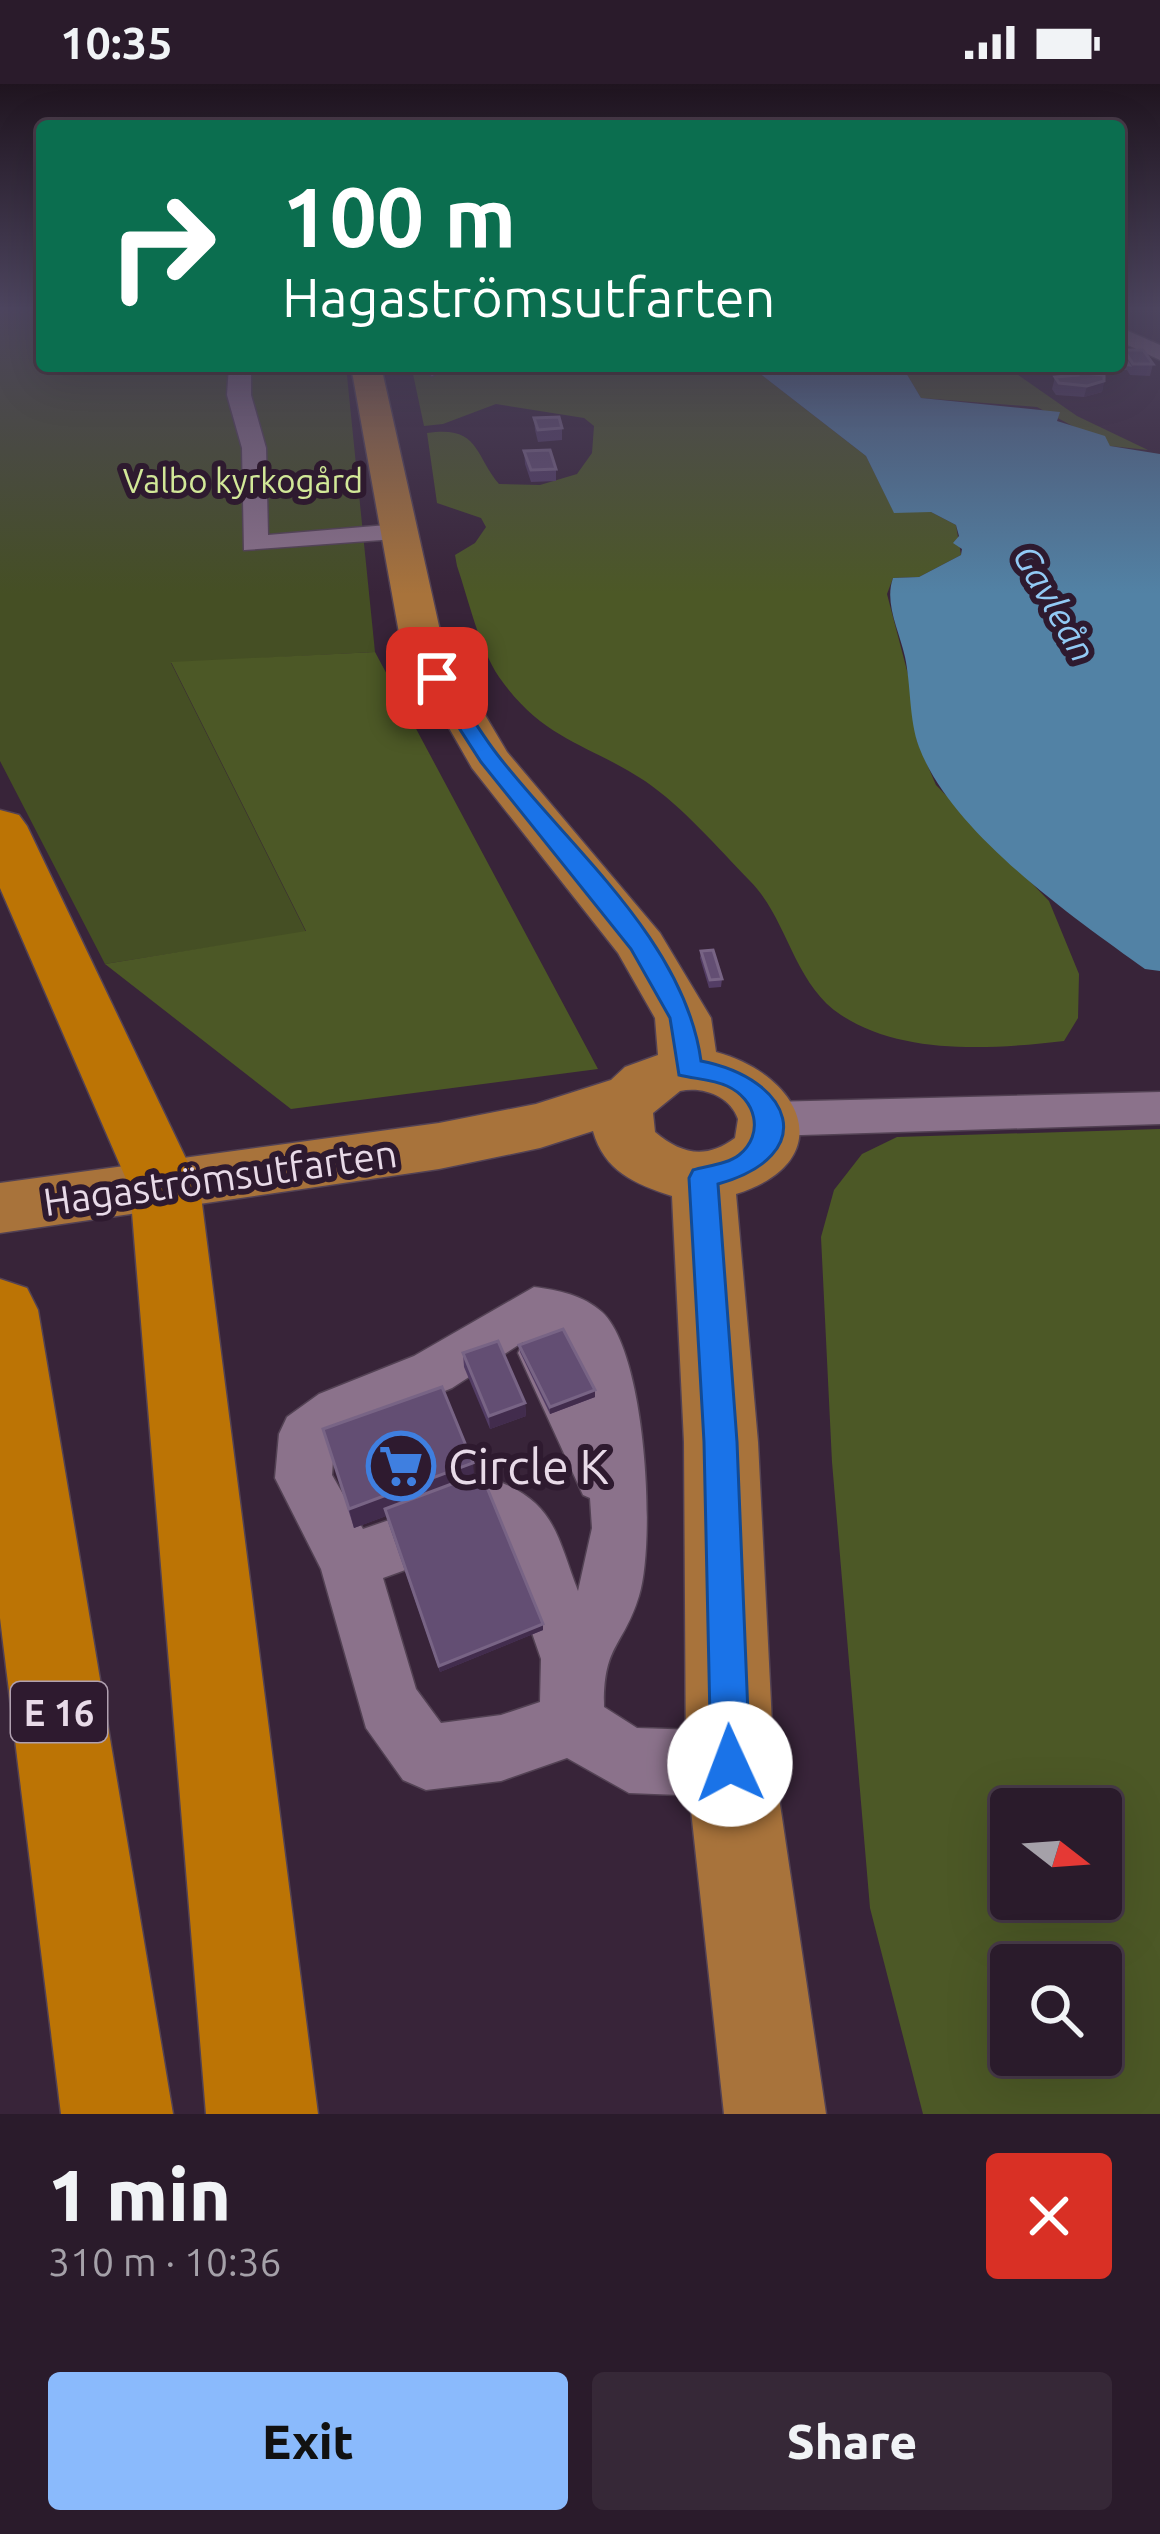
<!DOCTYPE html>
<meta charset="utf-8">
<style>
:root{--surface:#2a1b2b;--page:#362837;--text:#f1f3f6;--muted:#a5a1a9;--line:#463947;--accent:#8abafc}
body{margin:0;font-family:Ubuntu,sans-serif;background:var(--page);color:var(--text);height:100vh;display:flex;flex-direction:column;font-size:45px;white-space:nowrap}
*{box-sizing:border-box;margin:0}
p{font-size:39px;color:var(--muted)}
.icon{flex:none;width:66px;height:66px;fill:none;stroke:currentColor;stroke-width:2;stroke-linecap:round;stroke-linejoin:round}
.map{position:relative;height:2030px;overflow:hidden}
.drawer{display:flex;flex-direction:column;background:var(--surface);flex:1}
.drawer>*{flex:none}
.hud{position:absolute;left:36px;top:36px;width:1089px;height:252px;border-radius:12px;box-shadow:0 12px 48px #0002,0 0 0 3px var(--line);background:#0b6e4f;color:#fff;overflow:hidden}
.needle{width:78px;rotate:107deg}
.tools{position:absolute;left:990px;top:1704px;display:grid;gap:24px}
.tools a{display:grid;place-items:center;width:132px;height:132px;border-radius:12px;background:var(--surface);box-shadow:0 12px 48px #0002,0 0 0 3px var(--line);font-size:60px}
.pin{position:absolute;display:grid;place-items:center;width:102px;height:102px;color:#fff;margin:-51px;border-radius:24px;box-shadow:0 6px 18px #0006}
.me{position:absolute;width:132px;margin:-66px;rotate:358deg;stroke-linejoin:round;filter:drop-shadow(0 0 9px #0008)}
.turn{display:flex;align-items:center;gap:42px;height:252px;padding:0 48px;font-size:54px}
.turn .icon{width:156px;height:156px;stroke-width:2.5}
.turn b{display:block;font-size:84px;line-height:102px}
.round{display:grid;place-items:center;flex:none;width:126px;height:126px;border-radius:12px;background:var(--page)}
.headline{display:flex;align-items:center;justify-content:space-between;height:204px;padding:0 48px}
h1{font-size:72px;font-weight:800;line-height:90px}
.button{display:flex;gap:24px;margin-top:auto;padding:24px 48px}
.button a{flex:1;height:138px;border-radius:12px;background:var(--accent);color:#111;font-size:48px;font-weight:800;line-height:138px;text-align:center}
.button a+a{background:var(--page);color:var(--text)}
.status{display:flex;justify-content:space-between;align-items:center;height:84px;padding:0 60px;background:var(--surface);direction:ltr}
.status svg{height:33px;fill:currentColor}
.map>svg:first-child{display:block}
.green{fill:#454f24}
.forest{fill:#4c5826;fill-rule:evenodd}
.water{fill:#5282a5}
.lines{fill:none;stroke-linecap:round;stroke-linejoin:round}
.minor-casing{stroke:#534254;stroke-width:3}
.major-casing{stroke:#534254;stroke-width:3}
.highway-casing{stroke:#534254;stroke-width:3}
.minor{fill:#8b728b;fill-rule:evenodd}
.major{fill:#a8733b;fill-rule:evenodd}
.highway{fill:#bc7405;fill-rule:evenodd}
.wall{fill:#533d65}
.shaded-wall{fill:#422c4d}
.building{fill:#634e73;stroke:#786485;stroke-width:3}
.route{fill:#1a73e8;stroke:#114b97;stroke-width:3}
.labels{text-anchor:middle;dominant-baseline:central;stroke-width:12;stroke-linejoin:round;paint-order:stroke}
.far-park-label{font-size:33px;fill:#d2e898;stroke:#2e1a2f}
.far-water-label{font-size:36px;font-style:italic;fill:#92caf5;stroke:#2e1a2f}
.shield{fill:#2e1a2f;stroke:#b0a0b0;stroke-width:3}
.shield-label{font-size:36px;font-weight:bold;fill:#e8dae8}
.street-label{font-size:39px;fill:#e8dae8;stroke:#2e1a2f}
.near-poi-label{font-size:48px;fill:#e8dae8;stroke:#2e1a2f;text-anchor:start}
</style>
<div class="status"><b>10:35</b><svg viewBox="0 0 49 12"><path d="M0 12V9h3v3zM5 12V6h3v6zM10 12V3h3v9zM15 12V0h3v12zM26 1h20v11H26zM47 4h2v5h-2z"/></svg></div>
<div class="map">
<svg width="1160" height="2030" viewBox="0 0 1160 2030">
<rect width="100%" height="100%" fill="#382439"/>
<path class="green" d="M 0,225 L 42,225 L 42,282 L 346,282 L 375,568 L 171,579 L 306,848 L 105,880 L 0,677 Z"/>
<g class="forest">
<path d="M 451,282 L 750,282 L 866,372 L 894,428 L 931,428 L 956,441 L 961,471 L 919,493 L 893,494 L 887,510 L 910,598 L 917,657 L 936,701 L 1049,817 L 1079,890 L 1078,934 L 1064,957 C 995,965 903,972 841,931 C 793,899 788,835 750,797 C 717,763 684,724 645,697 C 587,659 544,657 499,593 C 479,563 469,517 457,482 L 455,471 L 475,459 L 486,443 L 481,434 L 437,419 L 427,349 C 479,341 474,370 499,400 L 540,401 L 577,390 L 592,369 L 594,342 L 584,334 L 496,320 L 443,340 L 424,342 L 413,290 L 441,289 Z"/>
<path d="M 902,282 L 1014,288 L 1077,332 L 1148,366 L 1110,362 L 1037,323 L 921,314 Z"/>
<path d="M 375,568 L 598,985 L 291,1025 L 105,880 L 306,847 L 171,578 Z"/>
<path d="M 1160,1045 L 1160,2030 L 923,2030 L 870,1824 L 832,1378 L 821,1153 L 834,1106 L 862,1070 L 897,1053 ZM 1101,1725 L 1101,1815 L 1011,1815 L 1011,1725 ZM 1101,1881 L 1101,1971 L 1011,1971 L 1011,1881 Z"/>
</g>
<path class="water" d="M 750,282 L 902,282 L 921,314 L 1060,328 L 1057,337 L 1105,352 L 1110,362 L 1160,370 L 1160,887 L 1145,885 C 1072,833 951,748 919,663 C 909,636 911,601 905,573 C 899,546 884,519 893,494 L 919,493 L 961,471 L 962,465 L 953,459 L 959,452 L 956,441 L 931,428 L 894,429 L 866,372 Z"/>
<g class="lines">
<defs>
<g id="minor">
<path d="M 1119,243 L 1160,261 L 1160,276 L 1119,257 Z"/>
<path d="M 229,282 L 251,282 L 251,311 L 266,364 L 268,451 L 399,440 L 413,448 L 409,454 L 244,466 L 242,364 L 227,311 Z"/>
<path d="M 420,282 L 442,282 L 443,285 L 432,292 Z"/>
<path d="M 1160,1008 L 1160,1040 L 770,1052 L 754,1047 L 747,1035 L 754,1023 L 770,1018 Z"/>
<path d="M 534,1203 C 558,1206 583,1211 602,1228 C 646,1268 656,1457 639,1512 C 623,1564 603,1560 604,1623 L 637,1644 L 730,1647 L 753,1657 L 763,1680 L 753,1703 L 730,1713 L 629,1709 L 567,1674 L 501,1697 L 426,1706 L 403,1696 L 366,1644 L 321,1485 L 275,1394 L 279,1350 L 287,1333 L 319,1310 L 414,1272 ZM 523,1258 L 518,1269 L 583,1411 L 590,1414 L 592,1444 L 578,1507 C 558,1456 556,1420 500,1398 L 363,1445 L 332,1391 L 334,1362 L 357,1344 L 452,1304 ZM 494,1454 L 501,1459 L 541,1575 L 540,1618 L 501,1631 L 441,1639 L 416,1605 L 383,1494 Z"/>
</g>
<path id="major" d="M 351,282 L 381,282 L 443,560 L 507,668 L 660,849 L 711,934 L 716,968 C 804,992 840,1077 736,1110 L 758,1358 L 774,1680 L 826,2030 L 724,2030 L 686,1680 L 684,1358 L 672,1112 C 635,1100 604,1087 593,1047 L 540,1064 L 439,1085 L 0,1149 L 0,1099 L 439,1039 L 536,1020 L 611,996 L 625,983 L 658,971 L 655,934 L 618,869 L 472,684 L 401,560 ZM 680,1007 C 703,1002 730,1012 738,1035 L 735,1054 C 707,1075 682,1071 655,1048 L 653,1029 Z"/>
<g id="highway">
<path d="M 0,726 L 19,731 L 27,742 L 200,1104 L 318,2030 L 206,2030 L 130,1104 L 0,804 Z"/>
<path d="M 0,1195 L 27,1204 L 38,1226 L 173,2030 L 61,2030 L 0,1534 Z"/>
</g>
</defs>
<use href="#minor" class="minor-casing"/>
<use href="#major" class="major-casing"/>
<use href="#highway" class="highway-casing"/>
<use href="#minor" class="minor"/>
<use href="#major" class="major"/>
<use href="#highway" class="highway"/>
</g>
<g class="wall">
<path d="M 1124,266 L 1153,280 L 1150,292 L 1130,291 L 1127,286 L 1118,286 L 1115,282 L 1119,282 L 1119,268 L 1122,272 Z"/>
<path d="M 950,282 L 980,282 L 980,286 L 952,286 Z"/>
<path d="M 1074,288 L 1104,297 L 1102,308 L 1084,313 L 1056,311 L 1052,305 L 1055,293 L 1073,291 Z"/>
<path d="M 534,334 L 562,344 L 562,356 L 538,358 L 535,346 Z"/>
<path d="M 524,367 L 556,385 L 556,397 L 531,398 L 525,380 Z"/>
<path d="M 701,867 L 722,895 L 721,903 L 709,904 L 700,874 Z"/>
<path d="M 519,1261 L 595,1313 L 550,1330 L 520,1268 Z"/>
<path d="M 463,1269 L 525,1319 L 526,1332 L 490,1345 L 464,1283 Z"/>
<path d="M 323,1345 L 474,1392 L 543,1540 L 543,1546 L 440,1588 L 386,1432 L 354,1444 Z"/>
</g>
<g class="shaded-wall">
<path d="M 1104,297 L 1102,308 L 1084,313 L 1087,302 Z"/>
<path d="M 595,1306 L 595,1313 L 550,1330 L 550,1323 Z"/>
<path d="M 525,1319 L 526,1332 L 490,1345 L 489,1332 Z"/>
<path d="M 473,1379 L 475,1399 L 354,1444 L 349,1425 Z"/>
<path d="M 543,1540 L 543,1546 L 440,1588 L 439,1582 Z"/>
</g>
<g class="building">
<path d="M 1124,266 L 1143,266 L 1153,280 L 1133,280 Z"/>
<path d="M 1119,268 L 1129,281 L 1119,280 Z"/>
<path d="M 1074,288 L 1104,291 L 1104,297 L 1087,302 L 1059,299 L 1055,293 L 1077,291 Z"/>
<path d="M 559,333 L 562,344 L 538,346 L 534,334 Z"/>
<path d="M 550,366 L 556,385 L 531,386 L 524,367 Z"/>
<path d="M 713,866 L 722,895 L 710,896 L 701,867 Z"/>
<path d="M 563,1245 L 595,1306 L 550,1323 L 519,1261 Z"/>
<path d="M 498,1257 L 525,1319 L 489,1332 L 463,1269 Z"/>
<path d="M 442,1303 L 473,1379 L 349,1425 L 323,1345 Z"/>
<path d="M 481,1389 L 543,1540 L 439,1582 L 385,1425 Z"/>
</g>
<linearGradient id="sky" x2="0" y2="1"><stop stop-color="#1f141f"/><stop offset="0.44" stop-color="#4d455f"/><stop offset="1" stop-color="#4d455f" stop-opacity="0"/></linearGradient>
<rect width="1160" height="510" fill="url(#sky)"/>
<path class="route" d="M 430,590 L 444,590 C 463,618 479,648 500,674 C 571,765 685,858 701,977 C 793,995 821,1071 718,1100 L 737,1358 L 750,1680 L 745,1694 L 730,1700 L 716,1694 L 711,1680 L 704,1358 L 689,1094 L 693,1086 C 706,1082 728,1080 739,1071 C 765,1050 756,1015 727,1002 C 712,995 694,995 679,991 L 670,934 L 631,865 L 481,678 L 427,594 Z"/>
<defs>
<symbol id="supermarket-ring" viewBox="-11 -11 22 22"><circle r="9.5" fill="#2e1a2f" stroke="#3f7fe0" stroke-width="1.5"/><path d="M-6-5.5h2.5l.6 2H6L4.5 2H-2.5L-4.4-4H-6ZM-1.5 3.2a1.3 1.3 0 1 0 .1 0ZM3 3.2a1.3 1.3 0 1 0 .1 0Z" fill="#3f7fe0"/></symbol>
</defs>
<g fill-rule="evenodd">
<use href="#supermarket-ring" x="363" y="1344" width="76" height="76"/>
</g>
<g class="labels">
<g class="far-park-label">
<text x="243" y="396">Valbo kyrkogård</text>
</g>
<g class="far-water-label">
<text transform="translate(1055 519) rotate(60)">Gavleån</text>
</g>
<rect class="shield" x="11" y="1598" width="96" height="60" rx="9"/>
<g class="shield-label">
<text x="59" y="1628">E 16</text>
</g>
<g class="street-label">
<text transform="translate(220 1093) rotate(-8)">Hagaströmsutfarten</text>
</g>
<g class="near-poi-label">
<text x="448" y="1382">Circle K</text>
</g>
</g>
</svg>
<div class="tools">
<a><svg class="needle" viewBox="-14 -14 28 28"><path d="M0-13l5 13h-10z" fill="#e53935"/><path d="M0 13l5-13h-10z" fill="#a5a1a9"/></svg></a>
<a><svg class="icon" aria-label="search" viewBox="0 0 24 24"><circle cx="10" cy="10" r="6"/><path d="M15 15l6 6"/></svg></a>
</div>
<div class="pin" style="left:437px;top:594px;background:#d93025"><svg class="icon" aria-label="arrive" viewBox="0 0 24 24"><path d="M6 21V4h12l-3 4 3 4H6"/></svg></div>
<svg class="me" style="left:730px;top:1680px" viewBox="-20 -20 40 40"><circle r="19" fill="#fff"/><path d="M0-13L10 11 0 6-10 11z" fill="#1a73e8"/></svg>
<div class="hud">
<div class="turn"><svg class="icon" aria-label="right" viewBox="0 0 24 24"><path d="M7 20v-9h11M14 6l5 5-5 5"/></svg><div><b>100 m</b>Hagaströmsutfarten</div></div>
</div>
</div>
<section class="drawer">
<div class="headline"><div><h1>1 min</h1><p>310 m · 10:36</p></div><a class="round" style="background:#d93025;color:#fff"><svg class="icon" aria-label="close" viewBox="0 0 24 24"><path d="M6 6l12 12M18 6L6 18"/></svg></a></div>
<div class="button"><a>Exit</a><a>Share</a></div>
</section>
